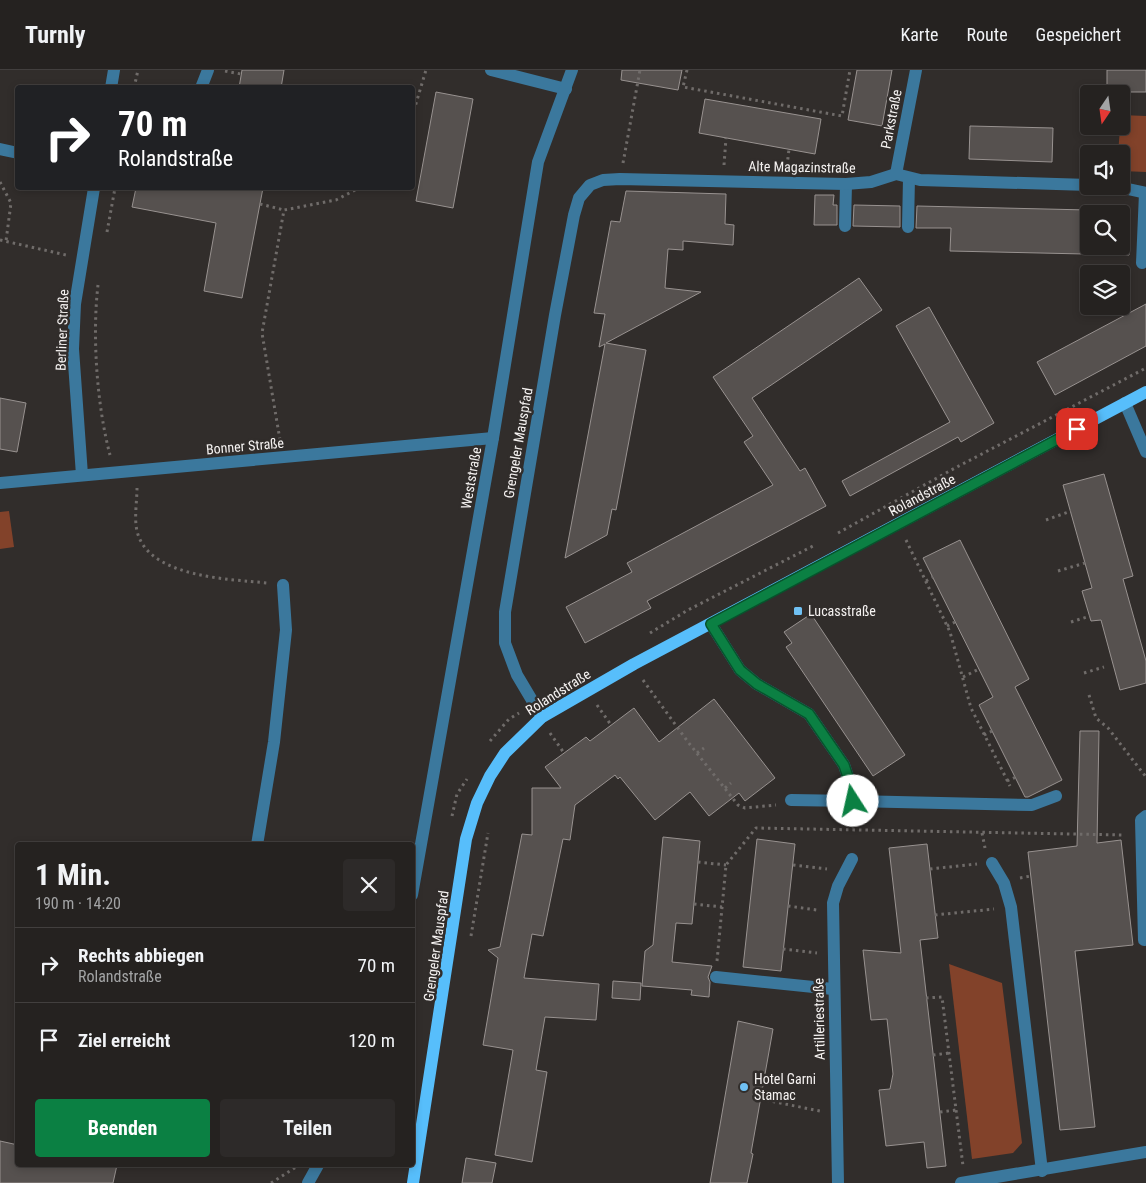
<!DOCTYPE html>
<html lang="de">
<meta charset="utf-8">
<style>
:root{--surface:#252220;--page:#2d2a29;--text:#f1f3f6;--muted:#a3a4a5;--line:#423f3e;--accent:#0b8043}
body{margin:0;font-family:"Roboto Condensed",sans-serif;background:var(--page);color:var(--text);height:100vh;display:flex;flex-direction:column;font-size:19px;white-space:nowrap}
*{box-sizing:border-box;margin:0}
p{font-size:16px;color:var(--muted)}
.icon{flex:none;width:28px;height:28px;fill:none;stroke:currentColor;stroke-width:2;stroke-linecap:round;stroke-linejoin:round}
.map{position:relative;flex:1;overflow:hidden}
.sheet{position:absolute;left:15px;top:772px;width:400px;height:325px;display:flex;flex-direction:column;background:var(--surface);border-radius:5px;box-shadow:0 2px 8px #0003,0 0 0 1px var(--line)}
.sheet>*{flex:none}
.hud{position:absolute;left:15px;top:15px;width:400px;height:105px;border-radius:5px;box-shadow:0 2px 8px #0003,0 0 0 1px var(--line);background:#202124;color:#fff;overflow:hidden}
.needle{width:32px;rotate:193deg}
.tools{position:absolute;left:1080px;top:15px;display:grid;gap:10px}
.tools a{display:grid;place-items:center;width:50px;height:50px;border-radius:5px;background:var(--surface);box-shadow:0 2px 8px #0003,0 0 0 1px var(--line);font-size:25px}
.pin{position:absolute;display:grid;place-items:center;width:42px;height:42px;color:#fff;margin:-21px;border-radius:10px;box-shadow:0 2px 8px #0006}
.me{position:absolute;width:55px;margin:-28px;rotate:350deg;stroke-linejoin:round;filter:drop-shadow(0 0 4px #0008)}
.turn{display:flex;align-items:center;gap:18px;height:105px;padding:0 20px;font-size:22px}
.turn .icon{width:65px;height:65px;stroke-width:2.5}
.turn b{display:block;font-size:35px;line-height:42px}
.round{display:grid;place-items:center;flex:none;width:52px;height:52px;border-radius:5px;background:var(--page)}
.head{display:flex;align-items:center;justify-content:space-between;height:85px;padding:0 20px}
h1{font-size:30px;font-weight:700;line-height:38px}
.primary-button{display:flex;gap:10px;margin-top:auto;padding:10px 20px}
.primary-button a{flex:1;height:58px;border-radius:5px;background:var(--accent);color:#fff;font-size:20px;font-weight:700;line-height:58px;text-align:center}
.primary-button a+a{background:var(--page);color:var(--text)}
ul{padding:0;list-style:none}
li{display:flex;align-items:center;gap:15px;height:75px;padding:0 20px;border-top:1px solid var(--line)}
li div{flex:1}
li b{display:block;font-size:19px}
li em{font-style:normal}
header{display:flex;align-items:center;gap:30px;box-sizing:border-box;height:70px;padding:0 25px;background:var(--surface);border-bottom:1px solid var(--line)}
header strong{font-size:24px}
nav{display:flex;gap:28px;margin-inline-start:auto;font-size:18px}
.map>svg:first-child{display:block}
.green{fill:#82422a}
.building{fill:#56514f;stroke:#989290;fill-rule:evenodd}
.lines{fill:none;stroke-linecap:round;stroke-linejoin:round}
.path{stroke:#706c6a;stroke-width:3;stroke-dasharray:2.5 4;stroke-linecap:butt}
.minor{stroke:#3b789d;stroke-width:12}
.major{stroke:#57befb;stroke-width:12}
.route-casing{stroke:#07532c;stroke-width:12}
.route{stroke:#0b8043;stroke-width:9}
.poi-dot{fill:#70c1f4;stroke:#312d2b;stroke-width:2}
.labels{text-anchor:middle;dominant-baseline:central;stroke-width:5;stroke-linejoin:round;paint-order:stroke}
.street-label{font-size:14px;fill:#f5f2f1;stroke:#312d2b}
.poi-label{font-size:14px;fill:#f5f2f1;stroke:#312d2b;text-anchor:start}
</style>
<header>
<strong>Turnly</strong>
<nav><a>Karte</a><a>Route</a><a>Gespeichert</a></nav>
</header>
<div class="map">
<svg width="1146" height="1113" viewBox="0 0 1146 1113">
<rect width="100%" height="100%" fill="#312d2b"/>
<g class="green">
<path d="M 1121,45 L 1146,46 L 1146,102 L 1121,101 L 1121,84 L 1118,84 Z"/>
<path d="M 9,441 L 14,477 L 0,479 L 0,442 Z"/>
<path d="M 949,894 L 1002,913 L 1022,1073 L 1013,1083 L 972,1089 Z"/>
</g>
<g class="building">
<path d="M 242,0 L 284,0 L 281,18 L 239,18 Z"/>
<path d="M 622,0 L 682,0 L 678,20 L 621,10 Z"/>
<path d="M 857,0 L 892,0 L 882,56 L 848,50 Z"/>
<rect x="1107" y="0" width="39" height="22"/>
<path d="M 436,22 L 473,29 L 453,138 L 416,131 Z"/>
<path d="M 705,29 L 821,49 L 815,84 L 699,63 Z"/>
<path d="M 970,56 L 1053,58 L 1052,92 L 969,89 Z"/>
<path d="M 136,118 L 263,118 L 242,228 L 204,221 L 216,153 L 132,137 Z"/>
<path d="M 626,121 L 726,124 L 725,154 L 734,155 L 733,175 L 683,171 L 683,180 L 668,179 L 665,218 L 701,222 L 606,273 L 646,280 L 616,440 L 612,439 L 607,465 L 565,488 L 605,274 L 599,277 L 605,244 L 594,243 L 611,151 L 620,152 Z"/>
<path d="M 815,125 L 834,125 L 833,135 L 837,135 L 837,155 L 814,155 Z"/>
<path d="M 854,135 L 900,136 L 900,157 L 853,156 Z"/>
<path d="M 917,136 L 1088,140 L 1130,143 L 1129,185 L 950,181 L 951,158 L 916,158 ZM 1089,144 L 1121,144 L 1121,176 L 1089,176 Z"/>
<path d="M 859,208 L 882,240 L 752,328 L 800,401 L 805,398 L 826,436 L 647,531 L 651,538 L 585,573 L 566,537 L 632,502 L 627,493 L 773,415 L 744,372 L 753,366 L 713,307 Z"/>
<path d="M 1146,234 L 1146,276 L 1055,325 L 1037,292 Z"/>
<path d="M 929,237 L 994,353 L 961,372 L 958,367 L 850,426 L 842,411 L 950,352 L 896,256 Z"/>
<path d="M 0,328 L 26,333 L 17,382 L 0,379 Z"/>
<path d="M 1104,404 L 1133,506 L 1123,509 L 1146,591 L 1146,613 L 1120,620 L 1101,550 L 1091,551 L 1082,521 L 1092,518 L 1063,415 Z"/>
<path d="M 960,470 L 1029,609 L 1015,617 L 1062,710 L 1028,727 L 1025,727 L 979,635 L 993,627 L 923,488 Z"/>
<path d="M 811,544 L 905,685 L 873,706 L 786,577 L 792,573 L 784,562 Z"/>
<path d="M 714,629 L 775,708 L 745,731 L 739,723 L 709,746 L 690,722 L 655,750 L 620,707 L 618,709 L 615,705 L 575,735 L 570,770 L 563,769 L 543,866 L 532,864 L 524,908 L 599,914 L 596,950 L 545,947 L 536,1000 L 547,1002 L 532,1092 L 495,1085 L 513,980 L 483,975 L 498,888 L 488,880 L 500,877 L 522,764 L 532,765 L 532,718 L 561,718 L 545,697 L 586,667 L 590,671 L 634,638 L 659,672 Z"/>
<path d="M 1080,661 L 1099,661 L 1097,773 L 1121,770 L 1133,875 L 1075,881 L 1095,1057 L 1060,1060 L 1028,782 L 1077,776 Z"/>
<path d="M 663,767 L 700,771 L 692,854 L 676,853 L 672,892 L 712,896 L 708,907 L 710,912 L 709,927 L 691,925 L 692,920 L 642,916 L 645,881 L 653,875 Z"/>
<path d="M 757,769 L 795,774 L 781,901 L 743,897 Z"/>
<path d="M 927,774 L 938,868 L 920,870 L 946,1096 L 927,1098 L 924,1072 L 886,1076 L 879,1020 L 890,1019 L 893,1004 L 887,949 L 871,950 L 863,880 L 901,883 L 889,778 Z"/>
<path d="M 613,911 L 641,913 L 640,930 L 612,928 Z"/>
<path d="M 738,951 L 773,959 L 751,1083 L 753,1084 L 747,1113 L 710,1113 Z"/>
<path d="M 0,1071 L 18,1075 L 18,1095 L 117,1095 L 113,1113 L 0,1113 Z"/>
<path d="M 466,1088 L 496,1093 L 492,1113 L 462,1113 Z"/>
</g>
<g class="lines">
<g class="path">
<path d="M 687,0 L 683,17 L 842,46 L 850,0"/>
<path d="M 225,1 L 241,4"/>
<path d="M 134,18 L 138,0"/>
<path d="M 412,47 L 426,0"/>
<path d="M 623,93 L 640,0"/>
<path d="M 724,95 L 726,68"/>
<path d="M 787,96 L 789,79"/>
<path d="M 0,112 L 11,133 L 6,171"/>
<path d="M 260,134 L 284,140"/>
<path d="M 107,162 L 115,118"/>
<path d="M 0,170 L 66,185"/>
<path d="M 98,215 C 92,266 97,336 110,385"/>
<path d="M 280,370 L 262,263 L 284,140 L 336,130 L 359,118"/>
<path d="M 137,418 C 137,431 134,448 137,461 C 148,508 230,509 267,513"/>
<path d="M 1046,450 L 1071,441"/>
<path d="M 838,463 L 955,398 L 1146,298"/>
<path d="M 906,470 L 950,562 L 971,638 L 1010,716"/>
<path d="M 1058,501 L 1085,493"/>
<path d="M 926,511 L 933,507"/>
<path d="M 1071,552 L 1090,546"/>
<path d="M 947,556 L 955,552"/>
<path d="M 650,563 L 688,540 L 815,475"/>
<path d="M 1084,603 L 1104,597"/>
<path d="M 963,607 L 979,599"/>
<path d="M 643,610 L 688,672 L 738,735 L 745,738 L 776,735"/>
<path d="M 1089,625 L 1096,648 L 1108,658 L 1146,707"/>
<path d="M 597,635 L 611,655"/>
<path d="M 550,663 L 564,683"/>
<path d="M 984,665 L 992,661"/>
<path d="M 490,671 L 509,649 L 519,643"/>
<path d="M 697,683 L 704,678"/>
<path d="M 1007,711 L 1016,707"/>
<path d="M 725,718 L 731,713"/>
<path d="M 452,746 L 457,724 L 467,709"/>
<path d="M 982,763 L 985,778"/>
<path d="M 698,792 L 726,795"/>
<path d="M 793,795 L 827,799"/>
<path d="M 930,799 L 977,794"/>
<path d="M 1020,808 L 1031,806"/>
<path d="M 694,834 L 722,837"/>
<path d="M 788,836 L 817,840"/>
<path d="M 935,845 L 994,839"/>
<path d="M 471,866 L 488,763"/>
<path d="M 783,879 L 817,883"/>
<path d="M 717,891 L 726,795 L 756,758 L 1125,765"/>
<path d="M 926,928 L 942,927 L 963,1096"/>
<path d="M 933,985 L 949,983"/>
<path d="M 760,1029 L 820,1041"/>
<path d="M 940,1042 L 956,1040"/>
<path d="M 271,1113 L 296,1097"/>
</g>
<g class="minor">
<path d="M 491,0 L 566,19"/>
<path d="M 111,18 L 114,0"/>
<path d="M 201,18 L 208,0"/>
<path d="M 0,79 L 18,83"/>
<path d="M 896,104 L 916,0"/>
<path d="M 1114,116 L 1146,123"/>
<path d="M 845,156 L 846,114"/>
<path d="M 908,157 L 909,108"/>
<path d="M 1142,193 L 1145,123"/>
<path d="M 1125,333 L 1146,382"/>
<path d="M 82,405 L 73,279 L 75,234 L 94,118"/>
<path d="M 0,413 L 493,368"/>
<path d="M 711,554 L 740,600 L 757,614 L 809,644 L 844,695 L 851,716 L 853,731 L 1032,735 L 1056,726"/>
<path d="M 542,647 L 517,605 L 505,573 L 505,542 L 555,245 L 574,145 L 579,128 L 590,115 L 603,110 L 620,109 L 846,114 L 871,112 L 896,104 L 920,110 L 1089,115"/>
<path d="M 791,730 L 853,731"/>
<path d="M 257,775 L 274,672 L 286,560 L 283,515"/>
<path d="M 992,793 L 1004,813 L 1011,837 L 1042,1101"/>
<path d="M 412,825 L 493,368 L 538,92 L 572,0"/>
<path d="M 1144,870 L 1141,750 L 1146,746"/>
<path d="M 716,907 L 833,919"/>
<path d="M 308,1113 L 318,1095"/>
<path d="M 838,1113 L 833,833 L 838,816 L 852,789"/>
<path d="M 961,1113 L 1146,1082"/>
</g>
<path class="major" d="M 413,1113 L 466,769 L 477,733 L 490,706 L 505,683 L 542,647 L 634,594 L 1146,322"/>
</g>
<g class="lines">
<defs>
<path id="route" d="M 853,731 L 851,716 L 844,695 L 809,644 L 757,614 L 740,600 L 711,554 L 1077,359"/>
</defs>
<use href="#route" class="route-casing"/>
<use href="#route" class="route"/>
</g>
<g class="poi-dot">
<rect x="793" y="536" width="10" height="10" rx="2.5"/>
<circle cx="744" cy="1017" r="5"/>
</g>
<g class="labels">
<g class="street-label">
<text transform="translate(891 49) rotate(-79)">Parkstraße</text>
<text transform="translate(802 97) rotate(1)">Alte Magazinstraße</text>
<text transform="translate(62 260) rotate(-88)">Berliner Straße</text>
<text transform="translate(518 373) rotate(-80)">Grengeler Mauspfad</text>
<text transform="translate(245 376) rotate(-5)">Bonner Straße</text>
<text transform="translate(471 408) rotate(-80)">Weststraße</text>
<text transform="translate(922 425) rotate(-28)">Rolandstraße</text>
<text transform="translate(558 622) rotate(-32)">Rolandstraße</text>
<text transform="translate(436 876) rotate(-82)">Grengeler Mauspfad</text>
<text transform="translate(819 949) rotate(-91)">Artilleriestraße</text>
</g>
<g class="poi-label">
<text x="808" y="541">Lucasstraße</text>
<text x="754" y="1009">Hotel Garni<tspan x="754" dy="16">Stamac</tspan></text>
</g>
</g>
</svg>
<div class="tools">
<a><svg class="needle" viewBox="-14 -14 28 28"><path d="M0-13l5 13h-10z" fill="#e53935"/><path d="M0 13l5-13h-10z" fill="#a3a4a5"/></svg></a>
<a><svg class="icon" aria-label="sound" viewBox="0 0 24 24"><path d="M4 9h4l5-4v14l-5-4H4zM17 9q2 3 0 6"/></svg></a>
<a><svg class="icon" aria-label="search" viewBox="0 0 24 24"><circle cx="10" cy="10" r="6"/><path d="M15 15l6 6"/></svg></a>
<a><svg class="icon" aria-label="layers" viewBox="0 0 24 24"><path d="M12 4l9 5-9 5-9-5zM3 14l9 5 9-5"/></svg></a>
</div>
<div class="pin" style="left:1077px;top:359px;background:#d93025"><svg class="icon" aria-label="arrive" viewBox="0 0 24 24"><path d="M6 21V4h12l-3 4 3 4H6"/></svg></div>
<svg class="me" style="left:853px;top:731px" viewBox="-20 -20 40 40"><circle r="19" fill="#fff"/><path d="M0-13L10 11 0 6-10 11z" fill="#0b8043"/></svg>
<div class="hud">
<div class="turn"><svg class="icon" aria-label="right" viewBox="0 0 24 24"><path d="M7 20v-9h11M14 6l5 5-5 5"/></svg><div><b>70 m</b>Rolandstraße</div></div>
</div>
<section class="sheet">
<div class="head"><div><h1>1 Min.</h1><p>190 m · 14:20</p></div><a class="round"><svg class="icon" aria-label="close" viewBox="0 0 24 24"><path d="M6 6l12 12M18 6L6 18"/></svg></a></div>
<ul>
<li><svg class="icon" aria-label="right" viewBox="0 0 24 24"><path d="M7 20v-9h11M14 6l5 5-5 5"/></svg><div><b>Rechts abbiegen</b><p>Rolandstraße</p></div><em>70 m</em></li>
<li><svg class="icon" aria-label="arrive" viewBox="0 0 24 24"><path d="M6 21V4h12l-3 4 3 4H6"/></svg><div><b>Ziel erreicht</b></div><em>120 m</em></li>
</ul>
<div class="primary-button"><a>Beenden</a><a>Teilen</a></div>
</section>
</div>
